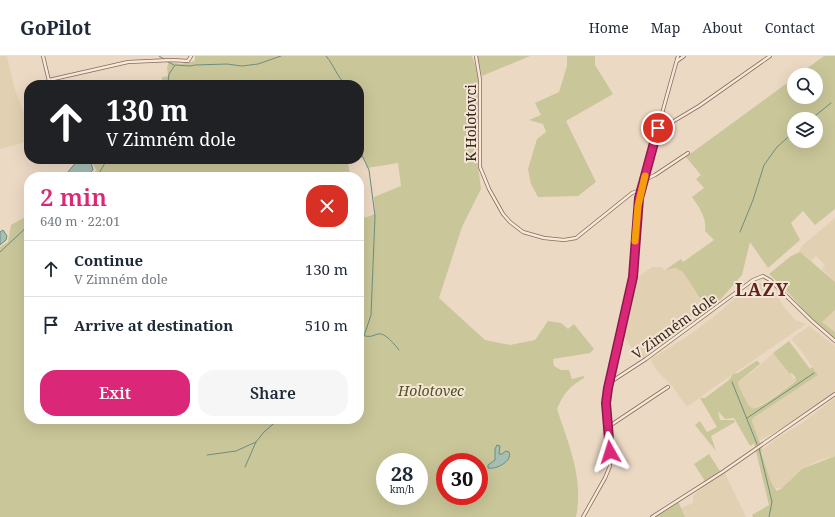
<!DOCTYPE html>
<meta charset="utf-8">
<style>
:root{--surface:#fff;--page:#f6f6f7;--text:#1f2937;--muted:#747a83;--line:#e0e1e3;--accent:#db2777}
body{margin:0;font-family:"Noto Serif",serif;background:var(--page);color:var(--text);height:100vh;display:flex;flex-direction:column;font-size:15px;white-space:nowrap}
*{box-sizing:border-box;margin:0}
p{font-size:13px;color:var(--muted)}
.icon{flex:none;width:22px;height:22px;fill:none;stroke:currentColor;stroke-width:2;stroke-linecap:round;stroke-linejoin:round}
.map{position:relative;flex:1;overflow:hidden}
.sheet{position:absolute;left:24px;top:116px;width:340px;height:252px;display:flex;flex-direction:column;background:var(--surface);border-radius:16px;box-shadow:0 4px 16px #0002}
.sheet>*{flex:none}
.banner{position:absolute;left:24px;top:24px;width:340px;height:84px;border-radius:16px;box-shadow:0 4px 16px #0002;background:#202124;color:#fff;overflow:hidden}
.controls{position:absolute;left:787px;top:12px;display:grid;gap:8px}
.controls a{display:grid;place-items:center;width:36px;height:36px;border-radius:50%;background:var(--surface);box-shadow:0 4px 16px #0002;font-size:20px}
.speed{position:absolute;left:376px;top:397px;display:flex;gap:8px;font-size:20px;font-weight:700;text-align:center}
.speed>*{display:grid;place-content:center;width:52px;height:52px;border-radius:50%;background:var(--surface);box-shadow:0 4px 16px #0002;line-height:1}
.speed small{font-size:10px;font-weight:400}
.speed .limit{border:6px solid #d22;background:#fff;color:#111}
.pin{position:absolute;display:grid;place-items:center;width:34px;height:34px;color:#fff;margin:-17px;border:2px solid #fff;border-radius:50%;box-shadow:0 1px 4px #0007}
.me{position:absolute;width:44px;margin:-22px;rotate:354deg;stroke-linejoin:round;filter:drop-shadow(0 0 3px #0008)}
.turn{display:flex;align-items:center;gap:14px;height:84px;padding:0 16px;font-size:18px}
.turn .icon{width:52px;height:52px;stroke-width:2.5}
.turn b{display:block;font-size:28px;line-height:34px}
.round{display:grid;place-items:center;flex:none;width:42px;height:42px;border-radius:16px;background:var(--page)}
.overview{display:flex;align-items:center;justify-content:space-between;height:68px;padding:0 16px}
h1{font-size:24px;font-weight:600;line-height:30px;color:var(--accent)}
.button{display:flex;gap:8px;margin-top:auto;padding:8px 16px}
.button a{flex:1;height:46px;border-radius:16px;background:var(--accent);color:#fff;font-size:16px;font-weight:600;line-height:46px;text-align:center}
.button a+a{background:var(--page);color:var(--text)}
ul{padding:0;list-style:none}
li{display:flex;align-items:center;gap:12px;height:56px;padding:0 16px;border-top:1px solid var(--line)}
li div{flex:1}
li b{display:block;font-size:15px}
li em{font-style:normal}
header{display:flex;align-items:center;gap:24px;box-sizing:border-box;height:56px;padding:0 20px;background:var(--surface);border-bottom:1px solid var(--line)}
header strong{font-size:19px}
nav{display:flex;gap:22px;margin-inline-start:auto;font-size:14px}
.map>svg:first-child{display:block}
.farmland{fill:#e1d1b2}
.green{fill:#c9c699;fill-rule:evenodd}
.water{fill:#a6bfb3;stroke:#6d8d7f}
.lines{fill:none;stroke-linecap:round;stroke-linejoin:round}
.stream{stroke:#6d8d7f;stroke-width:1}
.minor-casing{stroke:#856a5c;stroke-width:4}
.minor{stroke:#f7e8d7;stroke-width:2.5}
.route-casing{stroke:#8e194d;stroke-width:10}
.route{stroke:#db2777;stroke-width:7}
.slow{stroke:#f59e0b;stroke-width:7}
.labels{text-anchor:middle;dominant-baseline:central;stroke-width:4;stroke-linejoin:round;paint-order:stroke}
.street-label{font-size:14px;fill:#36261f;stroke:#f4e5d4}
.park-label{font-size:14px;font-style:italic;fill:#4e5226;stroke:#f4e5d4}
.district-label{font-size:18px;font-weight:bold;letter-spacing:1px;fill:#612320;stroke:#f4e5d4}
</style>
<header>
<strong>GoPilot</strong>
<nav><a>Home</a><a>Map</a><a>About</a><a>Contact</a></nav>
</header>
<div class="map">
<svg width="835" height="461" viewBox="0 0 835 461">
<rect width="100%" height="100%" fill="#ecd9c4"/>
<g class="farmland">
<path d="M 0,0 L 7,0 L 14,31 L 29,70 L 29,85 L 0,93 Z"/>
<path d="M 835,162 L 835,226 L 822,213 L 825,209 L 816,200 L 811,205 L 799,195 L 803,189 Z"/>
<path d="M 652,211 L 661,211 L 665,214 L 677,212 L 683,216 L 708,255 L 641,304 L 635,297 L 623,279 L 635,223 Z"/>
<path d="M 756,227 L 763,227 L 774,234 L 784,251 L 795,264 L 806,268 L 710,334 L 690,349 L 686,350 L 672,330 L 657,315 L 651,305 L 651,303 L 689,279 L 716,259 L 737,240 Z"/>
<path d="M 835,254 L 835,276 L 822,266 Z"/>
<path d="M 809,270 L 835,290 L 835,336 L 784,371 L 759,385 L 752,365 L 753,362 L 818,319 L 802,296 L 791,283 Z"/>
<path d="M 773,297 L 796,325 L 769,344 L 755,352 L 751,352 L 749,350 L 739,331 L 738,326 L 757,312 Z"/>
<path d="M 835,342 L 835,400 L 819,404 L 802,413 L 782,432 L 775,432 L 769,423 L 761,395 L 773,385 L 802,367 Z"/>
<path d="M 724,415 L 746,461 L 685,461 L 681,452 L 693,447 L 693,440 L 706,427 Z"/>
</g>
<g class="green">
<path d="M 195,0 L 472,0 L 480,23 L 478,109 L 481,133 L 462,171 L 439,242 L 485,284 L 510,289 L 535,284 L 548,265 L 561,267 L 568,273 L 574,268 L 594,293 L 590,297 L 553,303 L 554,310 L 561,314 L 569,314 L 572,323 L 584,320 L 584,322 C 569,331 564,337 557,353 C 569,390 584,422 576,461 L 0,461 L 0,191 L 8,186 L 11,169 L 29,159 L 29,363 L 359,363 L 359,146 L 365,162 L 375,158 L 374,141 L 401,130 L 398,107 L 367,112 L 365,104 L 359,101 L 359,29 L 162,29 L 162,21 L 168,20 L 167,11 L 169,6 L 181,8 L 195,5 ZM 500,392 L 499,398 L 502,398 L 506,395 L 506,406 L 493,413 L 488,409 L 495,404 ZM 385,406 L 419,406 L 419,440 L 385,440 ZM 445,406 L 479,406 L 479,440 L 445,440 Z"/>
<path d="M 477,0 L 530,0 L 482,20 Z"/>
<path d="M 567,0 L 595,0 L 595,9 L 613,38 L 566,65 L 596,126 L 578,140 L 538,141 L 531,128 L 528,113 L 537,83 L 546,76 L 543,68 L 529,64 L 541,59 L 535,47 L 559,36 L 567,10 Z"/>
<path d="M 824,0 L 835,0 L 835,153 L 815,169 L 803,155 L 791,167 L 800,184 L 768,212 L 750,186 L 742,219 L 721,243 L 707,253 L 683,216 L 676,212 L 665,214 L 681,203 L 683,206 L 714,184 L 705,175 C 707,162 699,151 692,141 L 704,132 L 696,123 L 701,119 L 686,101 L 794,22 L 794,41 L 816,41 L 816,19 L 798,19 ZM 794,63 L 816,63 L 816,85 L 794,85 Z"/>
<path d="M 90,103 L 352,103 L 348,108 L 351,121 L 78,121 L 97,115 Z"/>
<path d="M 800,196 L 835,226 L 835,254 L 822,266 L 835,276 L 835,283 L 813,264 L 784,232 L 769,218 L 791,200 Z"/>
<path d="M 789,285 L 810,313 L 812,311 L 818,319 L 753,362 L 752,365 L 762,393 L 761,397 C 767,410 767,423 777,435 L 782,432 L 802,413 L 835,400 L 835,461 L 753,461 L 752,459 L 769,449 L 754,387 L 751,390 L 749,388 L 734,362 L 725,363 L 718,355 L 720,364 L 734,364 L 735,366 L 711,380 L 716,395 L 695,369 L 700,365 L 707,376 L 717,371 L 700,342 L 705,342 L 729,324 L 733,318 L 738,317 L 756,305 L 758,305 L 760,308 L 738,326 L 739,331 L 749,350 C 752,352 752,353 755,352 C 766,349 785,333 795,326 L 796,325 L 795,323 L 796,322 L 792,317 L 790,318 L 773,297 Z"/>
<path d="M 709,398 L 720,415 L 705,425 L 694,408 Z"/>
<path d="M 678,445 L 685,461 L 654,461 Z"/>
</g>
<g class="water">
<path d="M 78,104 L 85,104 L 91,106 L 93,114 C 87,121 78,121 69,121 L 67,117 Z"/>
<path d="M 3,174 L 7,180 L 6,184 L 0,189 L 0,176 Z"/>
<path d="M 497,389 L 500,390 L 499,398 L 502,398 L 506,395 L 509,396 C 513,405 496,414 488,412 L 488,409 L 495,404 L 495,393 Z"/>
</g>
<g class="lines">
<g class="stream">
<path d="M 159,0 L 164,3"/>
<path d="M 326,0 C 334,9 337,21 346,29"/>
<path d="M 168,6 L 174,9"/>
<path d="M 167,29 L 168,26 L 169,18 L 175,9 L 190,10 L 195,9 L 227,8 L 242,10 L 258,8 L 281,0"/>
<path d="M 811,63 L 831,47"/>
<path d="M 359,93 L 369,114 L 375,160 L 371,259 L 364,280 L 359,285"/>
<path d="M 99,117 L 106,121"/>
<path d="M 89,121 L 99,117 L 105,107 L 109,103"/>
<path d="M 740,176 L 753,144 L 764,109 L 777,91 L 794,76"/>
<path d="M 0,196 L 29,169"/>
<path d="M 365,280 C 372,281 371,280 378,278 C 385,276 395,289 399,294"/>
<path d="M 732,326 L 757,388"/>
<path d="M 747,362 L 814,317"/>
<path d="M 759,392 L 772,446 L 769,461"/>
<path d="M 207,399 L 236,395 L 256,386"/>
<path d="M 245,411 L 256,386 L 264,376 L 279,363"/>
</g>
<defs>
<g id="minor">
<path d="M 43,0 L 50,29"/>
<path d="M 476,0 L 480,24 L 480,111 L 489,133 L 503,158 L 510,166 L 523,176 L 544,182 L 564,184 L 576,182 L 632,137 L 640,134"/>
<path d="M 677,5 L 684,0"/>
<path d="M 49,24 L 128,6 L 172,4 L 188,5 L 191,0"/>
<path d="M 657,75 L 699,50 L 770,0"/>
<path d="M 644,124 L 655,119 L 688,97"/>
<path d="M 609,327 L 646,303 L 753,224 L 763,220 L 770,224 L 812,265 L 835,285"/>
<path d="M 608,371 L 668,331"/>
<path d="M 583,461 L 605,422 L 610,410 L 610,396 L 606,347 L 608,332 L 633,221 L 638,150 L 641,133 L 678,0"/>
<path d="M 652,461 L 724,415 L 835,338"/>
</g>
</defs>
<use href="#minor" class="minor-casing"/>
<use href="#minor" class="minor"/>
</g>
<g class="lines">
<defs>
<path id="route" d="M 610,396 L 606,347 L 608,332 L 633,221 L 639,142 L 658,72"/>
</defs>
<use href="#route" class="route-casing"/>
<use href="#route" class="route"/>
<path class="slow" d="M 635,185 L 638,150 L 645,120"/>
</g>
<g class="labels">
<g class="street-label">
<text transform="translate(470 67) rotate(-90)">K Holotovci</text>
<text transform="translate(674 270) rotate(-36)">V Zimném dole</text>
</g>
<g class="park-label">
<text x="431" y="334">Holotovec</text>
</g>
<g class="district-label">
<text x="762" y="233">LAZY</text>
</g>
</g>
</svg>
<div class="controls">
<a><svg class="icon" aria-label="search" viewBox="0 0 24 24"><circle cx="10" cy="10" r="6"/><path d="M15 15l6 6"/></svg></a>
<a><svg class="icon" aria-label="layers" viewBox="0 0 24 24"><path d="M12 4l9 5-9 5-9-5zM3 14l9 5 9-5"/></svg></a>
</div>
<div class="speed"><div>28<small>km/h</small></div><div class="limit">30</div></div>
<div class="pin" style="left:658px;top:72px;background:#d93025"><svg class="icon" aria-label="arrive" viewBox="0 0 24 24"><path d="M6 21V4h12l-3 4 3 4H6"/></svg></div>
<svg class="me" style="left:610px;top:396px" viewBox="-20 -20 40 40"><path d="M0-17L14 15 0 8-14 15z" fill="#db2777" stroke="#fff" stroke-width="4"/></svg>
<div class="banner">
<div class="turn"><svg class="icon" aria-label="ahead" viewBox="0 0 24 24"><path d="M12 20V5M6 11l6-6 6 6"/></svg><div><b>130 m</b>V Zimném dole</div></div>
</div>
<section class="sheet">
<div class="overview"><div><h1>2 min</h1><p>640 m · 22:01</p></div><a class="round" style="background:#d93025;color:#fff"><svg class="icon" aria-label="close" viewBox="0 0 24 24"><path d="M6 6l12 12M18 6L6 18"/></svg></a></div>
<ul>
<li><svg class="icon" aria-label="ahead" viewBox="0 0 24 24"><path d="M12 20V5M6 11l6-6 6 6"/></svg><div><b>Continue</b><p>V Zimném dole</p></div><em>130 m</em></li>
<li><svg class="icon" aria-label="arrive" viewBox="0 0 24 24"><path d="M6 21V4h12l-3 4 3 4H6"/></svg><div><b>Arrive at destination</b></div><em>510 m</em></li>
</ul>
<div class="button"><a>Exit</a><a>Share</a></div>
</section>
</div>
